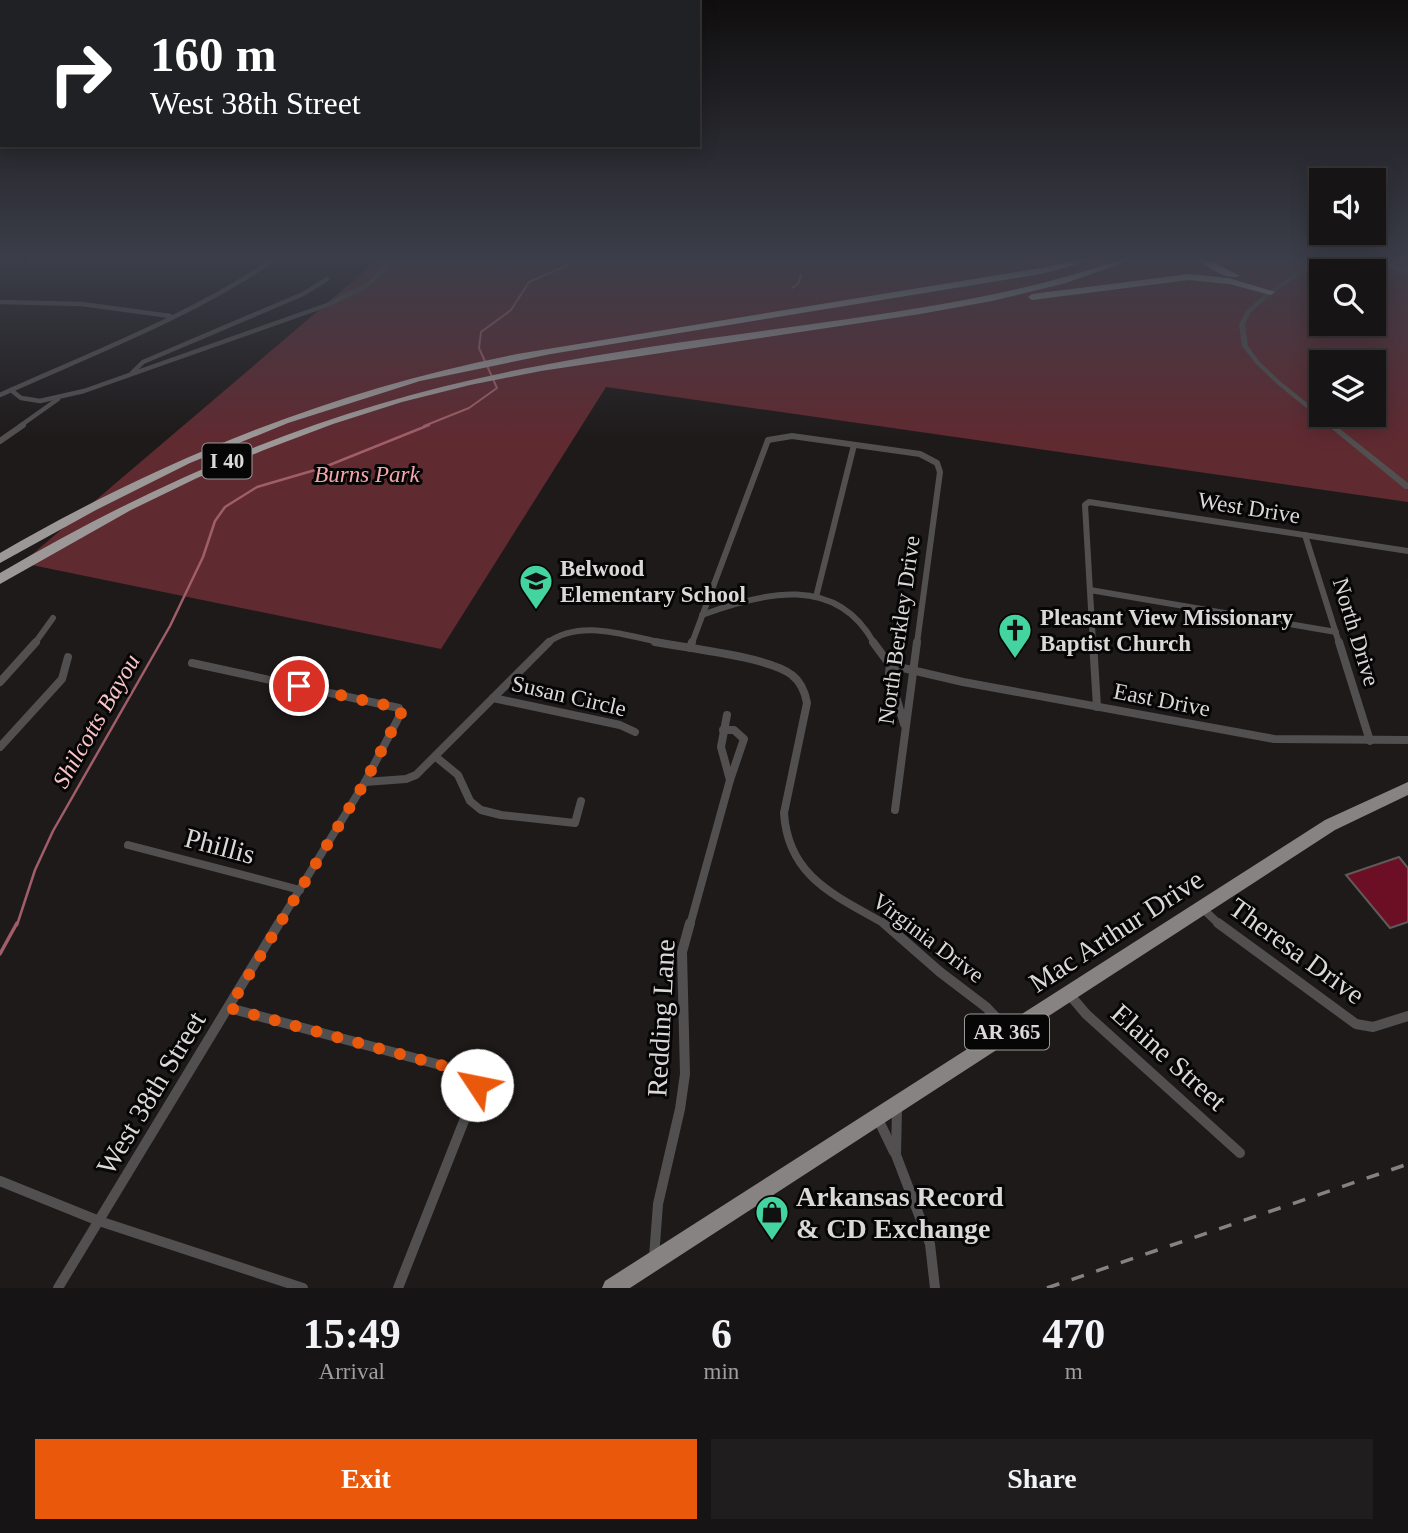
<!DOCTYPE html>
<style>
:root{--surface:#161414;--page:#1f1d1d;--text:#f1f3f6;--muted:#9e9ea0;--line:#353334;--accent:#ea580c}
body{margin:0;font-family:"Times New Roman",serif;background:var(--page);color:var(--text);height:100vh;display:flex;flex-direction:column;font-size:26px;white-space:nowrap}
*{box-sizing:border-box;margin:0}
p{font-size:23px;color:var(--muted)}
.icon{flex:none;width:38px;height:38px;fill:none;stroke:currentColor;stroke-width:2;stroke-linecap:round;stroke-linejoin:round}
.map{position:relative;height:1288px;overflow:hidden}
.drawer{display:flex;flex-direction:column;background:var(--surface);flex:1}
.drawer>*{flex:none}
.top-card{position:absolute;left:0px;top:0px;width:700px;height:147px;box-shadow:0 4px 18px #0003,0 0 0 2px var(--line);background:#202124;color:#fff;overflow:hidden}
.controls{position:absolute;left:1309px;top:168px;display:grid;gap:14px}
.controls a{display:grid;place-items:center;width:77px;height:77px;border-radius:0px;background:var(--surface);box-shadow:0 4px 18px #0003,0 0 0 2px var(--line);font-size:35px}
.pin{position:absolute;display:grid;place-items:center;width:60px;height:60px;color:#fff;margin:-30px;border:4px solid #fff;border-radius:50%;box-shadow:0 2px 7px #0007}
.me{position:absolute;width:77px;margin:-38px;rotate:304deg;stroke-linejoin:round;filter:drop-shadow(0 0 5px #0008)}
.turn{display:flex;align-items:center;gap:24px;height:147px;padding:0 35px;font-size:32px}
.turn .icon{width:91px;height:91px;stroke-width:2.5}
.turn b{display:block;font-size:49px;line-height:60px}
.eta{display:flex;justify-content:space-evenly;align-items:center;height:119px;text-align:center}
.eta b{font-size:42px;font-weight:600;line-height:49px}
.primary-button{display:flex;gap:14px;margin-top:auto;padding:14px 35px}
.primary-button a{flex:1;height:80px;border-radius:0px;background:var(--accent);color:#fff;font-size:28px;font-weight:600;line-height:80px;text-align:center}
.primary-button a+a{background:var(--page);color:var(--text)}
.map>svg:first-child{display:block}
.green{fill:#602a31;fill-rule:evenodd}
.lines{fill:none;stroke-linecap:round;stroke-linejoin:round}
.stream-far2{stroke:#a05e69;stroke-width:2}
.stream-far1{stroke:#a05e69;stroke-width:2.5}
.stream{stroke:#a05e69;stroke-width:3.5}
.building{fill:#6c0f25;stroke:#5f5a5a;stroke-width:2}
.minor-far3{stroke:#514f4f;stroke-width:4.5}
.minor-far2{stroke:#514f4f;stroke-width:6}
.minor-far1{stroke:#514f4f;stroke-width:8}
.minor{stroke:#514f4f;stroke-width:10}
.tertiary{fill:#514f4f;fill-rule:evenodd}
.primary{fill:#878383;fill-rule:evenodd}
.motorway{fill:#9d9898;fill-rule:evenodd}
.rail{stroke:#858282;stroke-width:3.5;stroke-dasharray:13 13;stroke-linecap:butt}
.route{stroke:#ea580c;stroke-width:12;stroke-dasharray:0 21.6}
.labels{text-anchor:middle;dominant-baseline:central;stroke-width:6;stroke-linejoin:round;paint-order:stroke}
.shield{fill:#070606;stroke:#9b9999;stroke-width:2}
.shield-label{font-size:21px;font-weight:bold;fill:#dbd8d8}
.park-label{font-size:23px;font-style:italic;fill:#f5a6ac;stroke:#070606}
.street-label{font-size:23px;fill:#dbd8d8;stroke:#070606}
.poi-label{font-size:23px;font-weight:bold;fill:#dbd8d8;stroke:#070606;text-anchor:start}
.water-label{font-size:24px;font-style:italic;fill:#fbc5c8;stroke:#070606}
.near-street-label{font-size:28px;fill:#dbd8d8;stroke:#070606}
.near-poi-label{font-size:28px;font-weight:bold;fill:#dbd8d8;stroke:#070606;text-anchor:start}
</style>
<div class="map">
<svg width="1408" height="1288" viewBox="0 0 1408 1288">
<rect width="100%" height="100%" fill="#1e1a1a"/>
<path class="green" d="M 380,258 L 1408,258 L 1408,502 L 606,387 L 441,649 L 22,563 ZM 1321,271 L 1374,271 L 1374,324 L 1321,324 ZM 1321,362 L 1374,362 L 1374,415 L 1321,415 Z"/>
<g class="lines">
<g class="stream-far2">
<path d="M 30,262 L 32,260"/>
<path d="M 792,288 L 798,284 L 801,275"/>
<path d="M 424,426 L 469,408 L 497,388 L 479,348 L 481,332 L 511,310 L 529,282 L 568,265 L 571,258"/>
</g>
<path class="stream-far1" d="M 17,925 L 35,870 L 53,831 L 170,626 L 203,557 L 215,521 L 225,507 L 257,487 L 322,468 L 429,425"/>
<path class="stream" d="M 0,954 L 17,923"/>
</g>
<path class="building" d="M 1399,857 L 1408,868 L 1408,922 L 1390,928 L 1346,875 Z"/>
<g class="lines">
<g class="minor-far3">
<path d="M 0,302 L 82,304 L 170,316"/>
<path d="M 132,373 L 143,362 L 303,294 L 327,279"/>
<path d="M 11,390 L 21,398 L 40,401 L 84,391 L 327,305 L 366,286 L 395,258"/>
<path d="M 0,395 C 93,353 192,316 276,258"/>
<path d="M 20,426 L 58,399"/>
</g>
<g class="minor-far2">
<path d="M 0,441 L 23,425"/>
<path d="M 1305,535 L 1339,643"/>
<path d="M 1090,590 L 1336,632"/>
<path d="M 816,597 L 854,445"/>
<path d="M 702,615 C 764,592 836,574 874,643"/>
<path d="M 35,643 L 53,618"/>
<path d="M 547,643 C 581,618 626,636 664,643"/>
<path d="M 692,643 L 768,440 L 792,436 L 920,454 L 937,463 L 940,472 L 917,643"/>
<path d="M 1093,643 L 1085,505 L 1089,502 L 1408,551"/>
</g>
<g class="minor-far1">
<path d="M 655,642 C 686,648 770,657 792,675 C 801,682 805,692 807,703 L 784,813 C 788,878 837,896 887,925"/>
<path d="M 873,642 L 890,665 L 889,673 L 904,724"/>
<path d="M 1093,642 L 1097,707"/>
<path d="M 1339,642 L 1370,741"/>
<path d="M 690,648 L 692,642"/>
<path d="M 192,663 L 399,708 L 401,713 L 365,782 L 278,925"/>
<path d="M 890,665 L 963,682 L 1274,739 L 1408,740"/>
<path d="M 0,682 L 36,642"/>
<path d="M 493,698 L 620,725 L 635,732"/>
<path d="M 723,730 L 734,730 L 744,739 L 730,780"/>
<path d="M 0,747 L 62,679 L 68,657"/>
<path d="M 436,757 L 458,775 L 470,801 L 481,810 L 501,815 L 575,823 L 581,801"/>
<path d="M 365,782 L 406,779 L 416,775 L 549,642"/>
<path d="M 895,810 L 917,642"/>
<path d="M 128,845 L 300,890"/>
<path d="M 1202,908 L 1220,925"/>
<path d="M 690,925 L 730,780 L 721,747 L 727,715"/>
</g>
<g class="minor">
<path d="M 884,923 L 940,972 L 986,1007 L 1009,1031"/>
<path d="M 1218,923 L 1356,1024 L 1373,1027 L 1408,1016"/>
<path d="M 1069,994 L 1086,1014 L 1240,1153"/>
<path d="M 229,1008 L 470,1073 L 475,1077 L 475,1093 L 398,1288"/>
<path d="M 897,1108 L 896,1155 L 930,1244 L 935,1288"/>
<path d="M 878,1119 L 894,1152"/>
<path d="M 0,1181 L 99,1221 L 303,1288"/>
<path d="M 654,1257 L 658,1204 L 680,1109 L 685,1074 L 682,952 L 690,923"/>
<path d="M 58,1288 L 279,923"/>
</g>
<g class="tertiary">
<path d="M 1318,258 L 1324,258 L 1269,296 L 1250,313 L 1245,324 L 1248,346 L 1260,362 L 1281,382 L 1408,483 L 1408,489 L 1405,489 L 1277,384 L 1256,364 L 1242,346 L 1239,324 L 1246,311 L 1265,294 Z"/>
<path d="M 1359,258 L 1366,258 L 1408,270 L 1408,274 Z"/>
</g>
<path class="primary" d="M 1408,782 L 1408,795 L 1335,830 L 630,1288 L 602,1288 L 605,1281 L 1325,820 Z"/>
<g class="motorway">
<path d="M 1087,258 L 1100,258 L 1041,274 L 551,354 L 420,381 L 288,423 L 190,463 L 96,510 L 0,563 L 0,553 C 162,459 333,390 517,354 L 1041,268 Z"/>
<path d="M 1125,258 L 1136,258 L 1066,283 L 992,301 L 920,314 L 541,371 L 470,385 L 402,402 L 333,424 L 264,450 L 197,478 L 131,510 L 0,584 L 0,573 C 173,472 341,402 538,366 C 641,346 745,334 848,319 C 943,305 1035,290 1125,258 Z"/>
<path d="M 1196,258 L 1205,258 L 1240,276 C 1228,281 1206,267 1196,258 Z"/>
<path d="M 1189,274 L 1229,278 L 1275,292 L 1271,295 L 1229,284 L 1189,280 L 1032,300 L 1028,297 L 1032,294 Z"/>
</g>
<path class="rail" d="M 1047,1288 L 1408,1164"/>
</g>
<linearGradient id="sky" x2="0" y2="1"><stop stop-color="#100e0e"/><stop offset="0.59" stop-color="#3b3e49"/><stop offset="1" stop-color="#3b3e49" stop-opacity="0"/></linearGradient>
<rect width="1408" height="438" fill="url(#sky)"/>
<g class="lines">
<path class="route" d="M 299,686 L 399,708 L 401,713 L 365,782 L 229,1008 L 470,1073 L 475,1077 L 477,1085"/>
</g>
<defs>
<symbol id="school-pin" viewBox="-11 -11 22 30"><path d="M0 17L-7.5 6A9.5 9.5 0 1 1 7.5 6Z" fill="#44d49f" stroke="#070606"/><path d="M0-5L7-2L0 1L-7-2ZM-4 1L0 2.5L4 1V4Q0 6-4 4Z" fill="#111"/></symbol>
<symbol id="church-pin" viewBox="-11 -11 22 30"><path d="M0 17L-7.5 6A9.5 9.5 0 1 1 7.5 6Z" fill="#44d49f" stroke="#070606"/><path d="M-1.2-6h2.4v3.5h3.3v2.4h-3.3V6h-2.4V-.1h-3.3v-2.4h3.3Z" fill="#111"/></symbol>
<symbol id="shop-pin" viewBox="-11 -11 22 30"><path d="M0 17L-7.5 6A9.5 9.5 0 1 1 7.5 6Z" fill="#44d49f" stroke="#070606"/><path d="M-5-2.5h2.3a2.7 3.5 0 0 1 5.4 0H5L5.5 6h-11ZM-1.5-2.5h3a1.5 2.3 0 0 0-3 0Z" fill="#111"/></symbol>
</defs>
<g fill-rule="evenodd">
<use href="#school-pin" x="517" y="562" width="38" height="52"/>
<use href="#church-pin" x="996" y="611" width="38" height="52"/>
<use href="#shop-pin" x="753" y="1193" width="38" height="52"/>
</g>
<g class="labels">
<g class="shield">
<rect x="202.5" y="443.5" width="49" height="35" rx="5"/>
<rect x="965" y="1014.5" width="84" height="35" rx="5"/>
</g>
<g class="shield-label">
<text x="227" y="461">I 40</text>
<text x="1007" y="1032">AR 365</text>
</g>
<g class="park-label">
<text x="367" y="474">Burns Park</text>
</g>
<g class="street-label">
<text transform="translate(1249 508) rotate(9)">West Drive</text>
<text transform="translate(899 630) rotate(-82)">North Berkley Drive</text>
<text transform="translate(1356 632) rotate(73)">North Drive</text>
<text transform="translate(569 696) rotate(13)">Susan Circle</text>
<text transform="translate(1162 700) rotate(11)">East Drive</text>
<text transform="translate(928 938) rotate(37)">Virginia Drive</text>
</g>
<g class="poi-label">
<text x="560" y="568">Belwood<tspan x="560" dy="26">Elementary School</tspan></text>
<text x="1040" y="617">Pleasant View Missionary<tspan x="1040" dy="26">Baptist Church</tspan></text>
</g>
<g class="water-label">
<text transform="translate(96 721) rotate(-60)">Shilcotts Bayou</text>
</g>
<g class="near-street-label">
<text transform="translate(220 846) rotate(15)">Phillis</text>
<text transform="translate(1116 931) rotate(-33)">Mac Arthur Drive</text>
<text transform="translate(1297 951) rotate(36)">Theresa Drive</text>
<text transform="translate(661 1018) rotate(-87)">Redding Lane</text>
<text transform="translate(1169 1057) rotate(42)">Elaine Street</text>
<text transform="translate(151 1093) rotate(-59)">West 38th Street</text>
</g>
<g class="near-poi-label">
<text x="796" y="1196">Arkansas Record<tspan x="796" dy="32">&amp; CD Exchange</tspan></text>
</g>
</g>
</svg>
<div class="controls">
<a><svg class="icon" aria-label="sound" viewBox="0 0 24 24"><path d="M4 9h4l5-4v14l-5-4H4zM17 9q2 3 0 6"/></svg></a>
<a><svg class="icon" aria-label="search" viewBox="0 0 24 24"><circle cx="10" cy="10" r="6"/><path d="M15 15l6 6"/></svg></a>
<a><svg class="icon" aria-label="layers" viewBox="0 0 24 24"><path d="M12 4l9 5-9 5-9-5zM3 14l9 5 9-5"/></svg></a>
</div>
<div class="pin" style="left:299px;top:686px;background:#d93025"><svg class="icon" aria-label="arrive" viewBox="0 0 24 24"><path d="M6 21V4h12l-3 4 3 4H6"/></svg></div>
<svg class="me" style="left:477px;top:1085px" viewBox="-20 -20 40 40"><circle r="19" fill="#fff"/><path d="M0-13L10 11 0 6-10 11z" fill="#ea580c"/></svg>
<div class="top-card">
<div class="turn"><svg class="icon" aria-label="right" viewBox="0 0 24 24"><path d="M7 20v-9h11M14 6l5 5-5 5"/></svg><div><b>160 m</b>West 38th Street</div></div>
</div>
</div>
<section class="drawer">
<div class="eta">
<div><b>15:49</b><p>Arrival</p></div>
<div><b>6</b><p>min</p></div>
<div><b>470</b><p>m</p></div>
</div>
<div class="primary-button"><a>Exit</a><a>Share</a></div>
</section>
